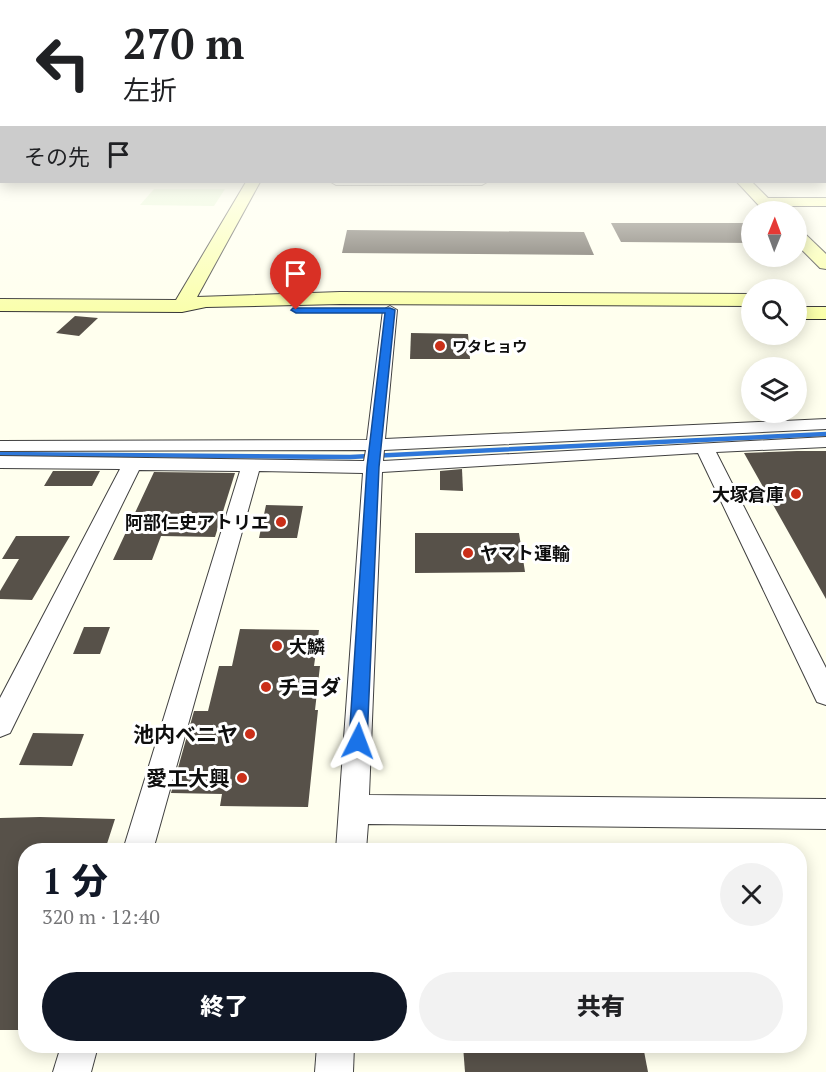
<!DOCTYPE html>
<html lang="ja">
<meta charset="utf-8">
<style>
:root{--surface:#fff;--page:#f2f2f2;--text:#202124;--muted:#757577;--accent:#111827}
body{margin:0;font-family:"PT Serif","Noto Sans JP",serif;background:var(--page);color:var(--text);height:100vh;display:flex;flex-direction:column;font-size:22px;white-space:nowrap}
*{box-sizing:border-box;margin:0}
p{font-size:20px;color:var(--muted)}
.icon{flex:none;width:33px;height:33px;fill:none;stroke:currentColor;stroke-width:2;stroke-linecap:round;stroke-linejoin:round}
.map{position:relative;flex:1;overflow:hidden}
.side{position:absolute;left:18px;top:843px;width:789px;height:210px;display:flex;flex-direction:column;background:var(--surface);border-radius:24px;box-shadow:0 3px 15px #0003}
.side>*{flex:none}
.banner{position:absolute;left:0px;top:0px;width:826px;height:183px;box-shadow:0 3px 15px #0003;background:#fff;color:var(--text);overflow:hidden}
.needle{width:39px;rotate:1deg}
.fabs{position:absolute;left:741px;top:201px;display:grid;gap:12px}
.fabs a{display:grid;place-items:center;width:66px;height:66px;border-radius:50%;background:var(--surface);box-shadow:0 3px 15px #0003;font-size:30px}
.pin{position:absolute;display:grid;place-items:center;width:51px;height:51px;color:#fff;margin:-62px -26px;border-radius:50% 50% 50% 0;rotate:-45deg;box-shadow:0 0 6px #0007}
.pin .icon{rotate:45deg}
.me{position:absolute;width:66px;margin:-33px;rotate:3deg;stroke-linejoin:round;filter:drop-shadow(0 0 4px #0008)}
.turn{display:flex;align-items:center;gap:21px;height:126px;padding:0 24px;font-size:27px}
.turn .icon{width:78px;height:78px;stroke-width:2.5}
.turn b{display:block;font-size:42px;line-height:51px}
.then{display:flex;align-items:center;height:57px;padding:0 24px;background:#0003;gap:12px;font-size:22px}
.round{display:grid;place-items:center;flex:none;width:63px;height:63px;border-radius:32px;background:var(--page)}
.overview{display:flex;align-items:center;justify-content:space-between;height:102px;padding:0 24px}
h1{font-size:36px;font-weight:800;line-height:45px;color:var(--accent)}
.primary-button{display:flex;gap:12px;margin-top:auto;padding:12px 24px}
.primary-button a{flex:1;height:69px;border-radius:36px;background:var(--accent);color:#fff;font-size:24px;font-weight:800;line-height:69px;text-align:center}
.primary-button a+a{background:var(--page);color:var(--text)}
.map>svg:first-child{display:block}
.pitch{fill:#dcf4c7}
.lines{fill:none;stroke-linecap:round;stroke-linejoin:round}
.stream{stroke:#2e77d9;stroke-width:4.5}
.building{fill:#575149}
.street-casing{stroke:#414141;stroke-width:2}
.secondary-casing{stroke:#303030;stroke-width:2}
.street{fill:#fff;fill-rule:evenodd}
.secondary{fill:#faffa9;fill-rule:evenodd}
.route{fill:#1a73e8;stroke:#114b97;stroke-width:1.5}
.poi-dot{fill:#ca2f19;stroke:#fff;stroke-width:2}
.labels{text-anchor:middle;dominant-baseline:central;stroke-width:6;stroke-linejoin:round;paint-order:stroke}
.far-poi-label{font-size:15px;font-weight:bold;fill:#0e0e0e;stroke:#fff;text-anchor:start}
.poi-label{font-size:18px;font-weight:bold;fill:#0e0e0e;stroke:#fff;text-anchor:end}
.near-poi-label{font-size:21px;font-weight:bold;fill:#0e0e0e;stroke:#fff;text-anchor:end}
</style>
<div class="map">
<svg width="826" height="1072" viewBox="0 0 826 1072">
<rect width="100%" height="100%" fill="#ffe"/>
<path class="pitch" d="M 154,189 L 225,189 L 214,206 L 140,205 Z"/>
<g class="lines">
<path class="stream" d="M 0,454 L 350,457 L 826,434"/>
</g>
<g class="building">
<path d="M 611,223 L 752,223 L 752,243 L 621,242 Z"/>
<path d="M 347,230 L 584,232 L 594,255 L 342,253 Z"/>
<path d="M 75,316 L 98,318 L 79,336 L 56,333 Z"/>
<path d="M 411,333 L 468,334 L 470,359 L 410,359 Z"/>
<path d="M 797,451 L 826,451 L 826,599 L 744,453 Z"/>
<path d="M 462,469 L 463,491 L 440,490 L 440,471 Z"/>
<path d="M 53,471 L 100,471 L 92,486 L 44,486 Z"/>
<path d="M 154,472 L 235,473 L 215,537 L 161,536 L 152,560 L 113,560 Z"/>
<path d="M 266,505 L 303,506 L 297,538 L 259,538 Z"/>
<path d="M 415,533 L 519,533 L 525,572 L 415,573 Z"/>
<path d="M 16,536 L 70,536 L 32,600 L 0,599 L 0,591 L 19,559 L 2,559 Z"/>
<path d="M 84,627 L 110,627 L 100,654 L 73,654 Z"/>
<path d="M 240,629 L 319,630 L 314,666 L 320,666 L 315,710 L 318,710 L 308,807 L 220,806 L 222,794 L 171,793 L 194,711 L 208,711 L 219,666 L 232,666 Z"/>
<path d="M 33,733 L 84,734 L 72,766 L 19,765 Z"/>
<path d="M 40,817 L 115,819 L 105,850 L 26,850 L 26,1030 L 0,1030 L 0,818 Z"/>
<path d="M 463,1046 L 643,1046 L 648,1072 L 465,1072 Z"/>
</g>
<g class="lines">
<defs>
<g id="street">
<path d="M 331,182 L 487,182 L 482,185 L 336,185 Z"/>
<path d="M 390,306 L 397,310 L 385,439 L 826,419 L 826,429 L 384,450 L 383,461 L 826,437 L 826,447 L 716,452 L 826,668 L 826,705 L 817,702 L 698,453 L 382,472 L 369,795 L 826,799 L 826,829 L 368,824 L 366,850 L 336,850 L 363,473 L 259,471 L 153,850 L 123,850 L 240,471 L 139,470 L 10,733 L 0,737 L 0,698 L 120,469 L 0,468 L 0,456 L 364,461 L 366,450 L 0,451 L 0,441 L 367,440 L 383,310 Z"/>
<path d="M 61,1046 L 98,1046 L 91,1072 L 53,1072 Z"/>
<path d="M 317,1046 L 354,1046 L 353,1072 L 315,1072 Z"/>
</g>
<g id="secondary">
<path d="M 246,182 L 260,182 L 197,297 L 340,292 L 752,294 L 752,306 L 340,304 L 206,307 L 182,312 L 0,311 L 0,299 L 176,300 Z"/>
<path d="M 737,182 L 752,182 L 768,198 L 826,198 L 826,206 L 777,206 L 781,212 L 765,212 Z"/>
<path d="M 796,229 L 802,231 L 826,254 L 826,269 L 820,268 L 796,244 Z"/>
<rect x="796" y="307" width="30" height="12"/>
</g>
</defs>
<use href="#street" class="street-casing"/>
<use href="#secondary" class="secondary-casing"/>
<use href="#street" class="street"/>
<use href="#secondary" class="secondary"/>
</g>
<linearGradient id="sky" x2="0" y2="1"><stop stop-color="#91c0f0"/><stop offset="0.53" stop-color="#fffff7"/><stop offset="1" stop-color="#fffff7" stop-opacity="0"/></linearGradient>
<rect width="826" height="317" fill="url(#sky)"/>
<path class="route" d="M 293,308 L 390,308 L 395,310 L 379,467 L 367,741 L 365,746 L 358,749 L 352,746 L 349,741 L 367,467 L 385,313 L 296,313 L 291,310 Z"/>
<g class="poi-dot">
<circle cx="440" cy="346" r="6"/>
<circle cx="796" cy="494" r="6"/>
<circle cx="281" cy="522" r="6"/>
<circle cx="468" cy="553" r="6"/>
<circle cx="277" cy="646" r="6"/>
<circle cx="266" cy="687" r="6"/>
<circle cx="250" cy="734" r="6"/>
<circle cx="242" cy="778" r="6"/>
</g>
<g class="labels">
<g class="far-poi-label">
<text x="452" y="346">ワタヒョウ</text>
</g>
<g class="poi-label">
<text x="784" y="494">大塚倉庫</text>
<text x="269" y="522">阿部仁史アトリエ</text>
<text x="480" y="553" text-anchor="start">ヤマト運輸</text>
<text x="289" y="646" text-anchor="start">大鱗</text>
</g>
<g class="near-poi-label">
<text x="278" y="687" text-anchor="start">チヨダ</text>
<text x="238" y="734">池内ベニヤ</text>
<text x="230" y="778">愛工大興</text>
</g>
</g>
</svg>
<div class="fabs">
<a><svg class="needle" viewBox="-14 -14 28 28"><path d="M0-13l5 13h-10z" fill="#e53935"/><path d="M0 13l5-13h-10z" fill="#757577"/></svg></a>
<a><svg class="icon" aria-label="search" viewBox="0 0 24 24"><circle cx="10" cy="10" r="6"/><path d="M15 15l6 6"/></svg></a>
<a><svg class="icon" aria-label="layers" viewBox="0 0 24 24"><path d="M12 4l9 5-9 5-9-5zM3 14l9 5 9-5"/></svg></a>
</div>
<div class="pin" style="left:296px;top:310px;background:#d93025"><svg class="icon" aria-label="arrive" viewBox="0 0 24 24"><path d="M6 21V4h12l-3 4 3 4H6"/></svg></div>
<svg class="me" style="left:358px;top:741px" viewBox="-20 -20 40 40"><path d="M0-17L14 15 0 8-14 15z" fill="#1a73e8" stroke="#fff" stroke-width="4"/></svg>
<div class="banner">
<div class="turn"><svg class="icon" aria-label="left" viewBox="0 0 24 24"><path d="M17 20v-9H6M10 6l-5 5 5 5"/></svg><div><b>270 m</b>左折</div></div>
<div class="then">その先<svg class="icon" aria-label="arrive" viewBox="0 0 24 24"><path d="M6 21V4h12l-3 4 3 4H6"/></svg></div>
</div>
<section class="side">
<div class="overview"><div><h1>1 分</h1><p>320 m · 12:40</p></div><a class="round"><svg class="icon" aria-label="close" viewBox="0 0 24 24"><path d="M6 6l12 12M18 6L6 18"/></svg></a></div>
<div class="primary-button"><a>終了</a><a>共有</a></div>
</section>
</div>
